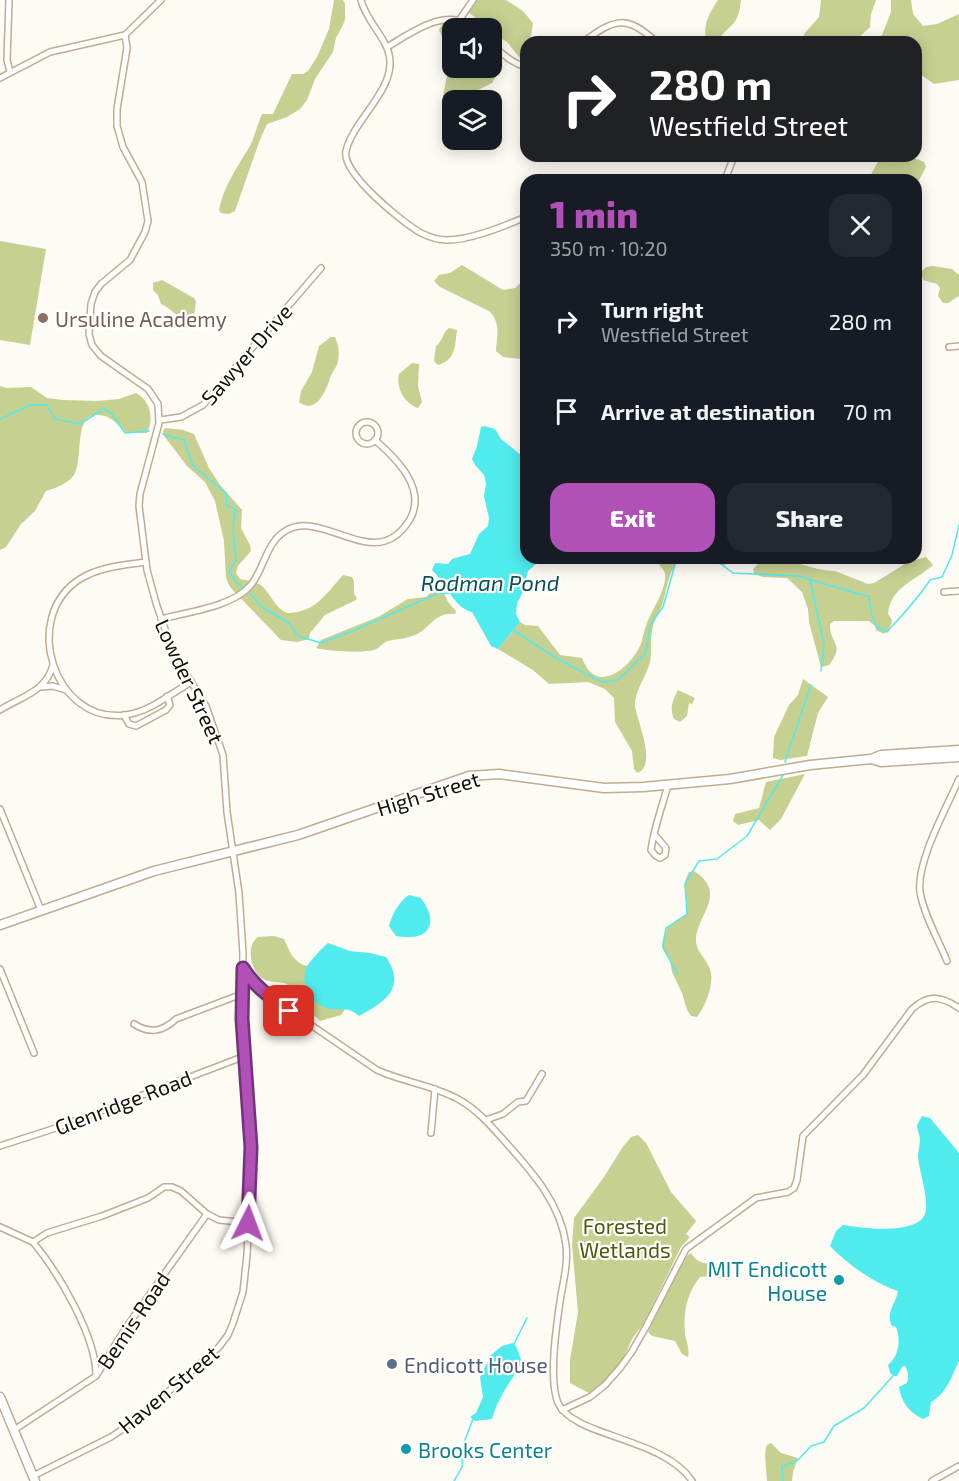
<!DOCTYPE html>
<meta charset="utf-8">
<style>
:root{--surface:#171b24;--page:#242831;--text:#f1f3f6;--muted:#9ea1a6;--accent:#b150b7}
body{margin:0;font-family:"Exo 2",sans-serif;background:var(--page);color:var(--text);height:100vh;display:flex;flex-direction:column;font-size:22px;white-space:nowrap}
*{box-sizing:border-box;margin:0}
p{font-size:20px;color:var(--muted)}
.icon{flex:none;width:33px;height:33px;fill:none;stroke:currentColor;stroke-width:2;stroke-linecap:round;stroke-linejoin:round}
.map{position:relative;flex:1;overflow:hidden}
.drawer{position:absolute;left:520px;top:174px;width:402px;height:390px;display:flex;flex-direction:column;background:var(--surface);border-radius:18px;box-shadow:0 3px 15px #0003}
.drawer>*{flex:none}
.hud{position:absolute;left:520px;top:36px;width:402px;height:126px;border-radius:18px;box-shadow:0 3px 15px #0003;background:#202124;color:#fff;overflow:hidden}
.controls{position:absolute;left:442px;top:18px;display:grid;gap:12px}
.controls a{display:grid;place-items:center;width:60px;height:60px;border-radius:12px;background:var(--surface);box-shadow:0 3px 15px #0003;font-size:30px}
.pin{position:absolute;display:grid;place-items:center;width:51px;height:51px;color:#fff;margin:-26px;border-radius:12px;box-shadow:0 3px 9px #0006}
.me{position:absolute;width:66px;margin:-33px;rotate:3deg;stroke-linejoin:round;filter:drop-shadow(0 0 4px #0008)}
.turn{display:flex;align-items:center;gap:21px;height:126px;padding:0 30px;font-size:27px}
.turn .icon{width:78px;height:78px;stroke-width:2.5}
.turn b{display:block;font-size:42px;line-height:51px}
.round{display:grid;place-items:center;flex:none;width:63px;height:63px;border-radius:18px;background:var(--page)}
.overview{display:flex;align-items:center;justify-content:space-between;height:102px;padding:0 30px}
h1{font-size:36px;font-weight:800;line-height:45px;color:var(--accent)}
.primary-button{display:flex;gap:12px;margin-top:auto;padding:12px 30px}
.primary-button a{flex:1;height:69px;border-radius:18px;background:var(--accent);color:#fff;font-size:24px;font-weight:800;line-height:69px;text-align:center}
.primary-button a+a{background:var(--page);color:var(--text)}
ul{padding:0;list-style:none}
li{display:flex;align-items:center;gap:18px;height:90px;padding:0 30px}
li div{flex:1}
li b{display:block;font-size:22px}
li em{font-style:normal}
.map>svg:first-child{display:block}
.green{fill:#c6d091}
.water{fill:#50ebec}
.lines{fill:none;stroke-linecap:round;stroke-linejoin:round}
.stream{stroke:#50ebec;stroke-width:1.5}
.street-casing{stroke:#bfac91;stroke-width:8}
.primary-casing{stroke:#bfac91;stroke-width:11}
.street{stroke:#fff;stroke-width:5}
.primary{stroke:#fff;stroke-width:8}
.route-casing{stroke:#733477;stroke-width:15}
.route{stroke:#b150b7;stroke-width:10}
.education-dot{fill:#8d6e63;stroke:#fff;stroke-width:2}
.culture-dot{fill:#0f9aa8;stroke:#fff;stroke-width:2}
.service-dot{fill:#5c6f8a;stroke:#fff;stroke-width:2}
.labels{text-anchor:middle;dominant-baseline:central;stroke-width:4.5;stroke-linejoin:round;paint-order:stroke}
.education-label{font-size:21px;fill:#785e54;stroke:#fff;text-anchor:start}
.street-label{font-size:21px;fill:#161006;stroke:#fff}
.park-label{font-size:21px;fill:#50580b;stroke:#fff}
.culture-label{font-size:21px;fill:#0d838f;stroke:#fff;text-anchor:end}
.service-label{font-size:21px;fill:#4e5e75;stroke:#fff;text-anchor:start}
.water-label{font-size:22px;font-style:italic;fill:#0c5151;stroke:#fff}
</style>
<div class="map">
<svg width="959" height="1481" viewBox="0 0 959 1481">
<rect width="100%" height="100%" fill="#fefaf4"/>
<g class="green">
<path d="M 334,0 L 343,0 L 345,4 L 345,19 L 343,25 L 336,38 L 333,52 L 315,79 L 307,100 L 300,109 L 287,117 L 267,124 L 259,142 L 235,211 L 229,214 L 221,213 L 219,210 C 223,187 238,166 250,146 C 255,136 257,125 262,114 L 273,114 L 292,74 L 303,74 L 308,71 L 317,57 L 329,29 Z"/>
<path d="M 473,0 L 506,0 L 523,11 L 533,23 L 530,42 L 526,42 L 526,59 L 519,57 L 507,42 L 492,33 L 492,28 L 488,28 L 467,11 Z"/>
<path d="M 718,0 L 741,0 C 738,28 731,22 717,41 L 708,41 C 700,29 711,10 718,0 Z"/>
<path d="M 821,0 L 876,0 L 871,14 L 870,27 L 854,42 L 804,42 L 804,34 L 819,17 Z"/>
<path d="M 891,0 L 911,0 L 913,14 L 923,26 L 937,24 L 959,14 L 959,80 L 934,84 L 920,74 L 917,74 L 916,42 L 867,42 L 882,35 L 891,12 Z"/>
<path d="M 443,23 L 446,23 L 460,28 L 453,28 L 453,68 L 492,68 L 492,56 L 500,63 L 501,68 L 492,83 L 452,103 L 446,101 L 443,96 L 450,60 L 449,51 L 439,30 Z"/>
<path d="M 881,156 L 909,156 L 924,162 L 926,167 L 917,184 L 916,180 L 868,180 Z"/>
<path d="M 0,241 L 46,249 L 30,345 L 0,340 Z"/>
<path d="M 462,265 L 503,290 L 515,288 L 526,278 L 526,297 L 523,314 L 526,322 L 526,351 L 522,359 L 503,357 L 496,351 C 497,336 501,322 489,311 L 440,287 L 434,281 L 439,275 L 450,273 Z"/>
<path d="M 933,266 L 952,269 L 959,275 L 959,296 L 948,303 L 943,303 L 938,296 L 940,288 L 937,284 L 923,280 L 921,272 L 926,267 Z"/>
<path d="M 162,280 L 194,298 L 196,301 L 194,316 C 179,324 174,309 161,304 L 158,295 L 153,290 L 153,283 Z"/>
<path d="M 449,328 L 457,330 C 455,345 456,360 438,365 L 434,361 L 436,346 C 443,341 442,333 449,328 Z"/>
<path d="M 331,337 L 335,337 C 338,344 340,353 338,361 C 337,367 332,372 330,378 C 326,391 316,415 299,402 L 301,391 L 312,372 L 319,346 Z"/>
<path d="M 412,363 L 419,364 L 418,386 L 422,402 L 418,408 C 404,403 396,388 399,374 Z"/>
<path d="M 0,386 L 7,388 L 31,387 L 47,398 L 63,400 L 97,401 L 119,399 L 136,393 C 151,401 154,419 147,433 L 127,433 C 117,424 110,414 96,415 C 73,416 84,459 74,475 C 67,484 56,488 46,491 L 35,511 L 21,524 L 6,547 L 0,550 Z"/>
<path d="M 165,428 L 183,430 L 194,434 L 209,468 L 220,485 L 242,510 L 241,528 L 250,545 L 251,551 L 238,566 L 236,573 L 240,579 C 248,581 257,581 263,587 C 272,596 275,608 287,613 C 315,613 326,594 343,575 L 352,577 L 354,582 L 354,594 L 357,598 L 356,600 L 325,615 L 310,633 L 309,639 L 297,642 L 281,640 L 230,587 L 226,578 L 224,541 L 215,501 L 205,482 L 187,466 L 164,436 L 163,431 Z"/>
<path d="M 926,557 L 933,565 C 914,582 891,586 888,614 L 892,620 C 891,627 889,629 884,634 L 876,630 L 875,626 L 869,621 L 834,621 L 830,624 C 829,645 846,642 829,665 L 821,667 L 809,622 L 808,609 L 802,592 L 787,578 L 763,577 L 754,574 L 753,569 L 764,558 L 795,558 L 795,561 C 799,565 829,572 835,571 L 868,584 L 874,583 L 908,562 Z"/>
<path d="M 655,558 L 722,558 L 725,566 C 709,560 694,558 677,562 C 667,575 667,591 662,605 C 659,613 653,622 652,631 C 650,641 652,652 650,662 C 647,676 634,691 635,706 C 637,721 658,766 637,773 L 634,769 L 632,751 L 615,722 L 614,698 L 605,689 L 588,682 L 549,684 L 533,670 L 498,649 L 520,622 L 525,625 L 538,626 L 560,655 L 582,658 C 595,694 626,672 639,648 C 643,641 643,633 646,626 C 650,612 667,590 665,574 C 664,568 657,564 655,558 Z"/>
<path d="M 436,587 L 442,589 L 448,602 L 456,611 L 455,614 C 436,612 432,625 419,633 C 411,638 397,639 388,641 C 382,643 381,647 376,649 C 366,654 327,651 316,648 L 321,640 L 378,617 L 408,599 L 426,597 Z"/>
<path d="M 803,679 L 828,697 L 818,713 L 807,756 L 780,760 L 773,758 L 774,737 L 789,705 L 798,695 Z"/>
<path d="M 678,690 L 695,698 L 692,704 L 689,703 L 687,716 L 680,722 L 674,719 C 669,708 673,699 678,690 Z"/>
<path d="M 805,774 L 781,819 L 770,830 L 759,820 L 738,825 L 733,821 L 735,814 L 759,808 L 766,782 Z"/>
<path d="M 694,871 C 729,894 696,915 696,941 C 696,950 704,957 708,965 C 717,979 706,1005 697,1017 L 691,1016 L 687,1010 L 682,993 L 672,972 L 670,961 L 662,948 C 664,924 669,927 686,914 C 690,898 679,891 689,872 Z"/>
<path d="M 274,936 L 284,939 C 290,952 293,962 307,966 L 305,978 L 334,1009 L 345,1009 L 341,1015 L 320,1021 L 299,1000 L 287,984 C 279,981 270,983 263,979 C 251,972 245,946 258,937 Z"/>
<path d="M 638,1135 L 646,1143 L 671,1192 L 696,1221 L 686,1234 L 690,1237 L 681,1247 L 644,1323 L 632,1339 L 619,1369 L 609,1381 L 589,1393 L 570,1383 L 570,1360 L 578,1312 L 572,1245 L 574,1218 L 604,1177 L 622,1148 L 631,1137 Z"/>
<path d="M 691,1253 C 700,1271 722,1257 730,1275 L 728,1280 L 710,1276 L 700,1277 C 687,1293 683,1312 685,1333 C 686,1342 690,1349 688,1357 L 682,1354 L 675,1341 L 652,1336 L 648,1332 C 657,1316 677,1260 691,1253 Z"/>
<path d="M 771,1443 L 781,1453 L 798,1458 L 793,1472 L 792,1481 L 767,1481 C 767,1471 763,1452 767,1445 Z"/>
</g>
<g class="water">
<path d="M 484,426 L 495,429 L 501,439 L 526,459 L 526,558 L 543,558 L 528,571 L 523,592 L 517,603 L 516,614 L 520,622 L 498,649 L 491,646 L 472,612 C 454,608 445,582 432,570 L 435,563 L 448,564 L 452,559 L 470,554 L 479,534 L 488,526 L 489,518 L 484,496 L 486,484 L 484,475 L 475,465 L 472,459 L 477,446 L 481,427 Z"/>
<path d="M 409,895 L 421,898 C 440,924 429,942 396,936 L 389,926 C 392,914 399,902 409,895 Z"/>
<path d="M 328,943 L 350,951 L 370,953 L 386,957 C 407,988 385,1002 359,1016 C 346,1004 338,1013 324,1007 C 309,1001 301,984 306,968 C 308,963 323,947 328,943 Z"/>
<path d="M 922,1116 L 930,1118 L 959,1153 L 959,1361 C 951,1377 947,1393 931,1402 L 929,1416 L 923,1419 C 909,1412 901,1402 899,1387 L 907,1383 C 909,1377 908,1371 905,1366 L 902,1367 L 897,1376 L 894,1376 L 890,1373 L 888,1365 C 899,1356 901,1340 896,1327 L 892,1326 C 885,1312 896,1304 898,1291 C 874,1283 847,1264 830,1246 L 836,1231 L 843,1225 C 862,1228 913,1235 924,1216 C 931,1203 919,1172 918,1157 C 918,1151 920,1144 920,1138 C 919,1134 917,1129 917,1125 Z"/>
<path d="M 513,1343 L 516,1346 L 522,1362 C 510,1384 499,1394 492,1419 L 475,1421 L 470,1417 L 476,1413 L 480,1404 L 483,1397 L 480,1377 L 491,1355 L 502,1346 Z"/>
</g>
<g class="lines">
<g class="stream">
<path d="M 0,419 L 31,405 L 47,405 L 55,419 L 80,424 L 104,409 L 110,412 L 125,433 L 149,431"/>
<path d="M 163,434 L 184,440 L 193,466 L 227,494 L 226,505 L 235,509 L 233,529 L 236,560 L 229,571 L 236,582 L 244,588"/>
<path d="M 713,558 L 733,573 L 798,576 L 869,597 L 872,616 L 877,627 L 887,632 C 902,615 918,599 930,580 L 942,577 L 952,555 L 959,525"/>
<path d="M 810,580 L 824,644 L 821,671"/>
<path d="M 248,591 L 262,607 L 289,623 L 298,636 L 321,643 L 355,630 L 436,594 L 450,593"/>
<path d="M 513,630 L 556,658 L 602,682 L 618,680 L 646,653 L 650,625 L 663,607 L 676,561 L 685,558"/>
<path d="M 785,762 L 811,685"/>
<path d="M 677,974 L 663,947 L 666,928 L 687,914 L 685,884 L 699,861 L 717,859 L 747,836 L 783,775"/>
<path d="M 514,1344 L 527,1318"/>
<path d="M 454,1481 L 462,1467 L 463,1445 L 473,1419"/>
<path d="M 783,1481 L 782,1467 L 798,1460 L 811,1446 L 824,1442 L 834,1426 L 864,1408 L 893,1376"/>
</g>
<defs>
<g id="street">
<path d="M 9,0 L 7,60 L 10,72"/>
<path d="M 361,0 C 366,22 389,39 390,61 C 392,92 353,121 346,151 C 341,173 403,223 421,233 C 429,237 438,240 447,240 C 471,240 504,226 526,217"/>
<path d="M 460,19 L 473,0"/>
<path d="M 583,42 C 613,20 626,13 656,42"/>
<path d="M 492,44 C 502,54 512,63 526,67"/>
<path d="M 387,47 C 413,32 446,6 475,28"/>
<path d="M 0,78 L 50,52 L 125,35 L 161,0"/>
<path d="M 725,180 L 734,156"/>
<path d="M 949,347 L 959,346"/>
<path d="M 160,420 L 181,417 L 203,405 L 321,268"/>
<circle cx="367" cy="433" r="11"/>
<path d="M 146,562 C 124,565 99,567 80,579 C 20,617 54,724 125,715 C 149,712 171,694 191,682"/>
<path d="M 944,592 L 959,591"/>
<path d="M 161,619 C 187,612 232,607 250,586 C 265,569 265,542 287,530 C 316,514 355,550 385,541 C 396,538 403,530 409,521 C 428,490 398,460 375,440"/>
<path d="M 41,687 L 53,686 L 66,690"/>
<path d="M 0,710 C 22,696 46,692 53,665"/>
<path d="M 124,715 L 129,724 L 136,726 L 166,710 L 170,705 L 167,696"/>
<path d="M 0,809 L 41,910"/>
<path d="M 654,834 L 666,848 L 665,855 L 660,858 L 656,856 L 651,850 C 654,828 662,807 668,785"/>
<path d="M 947,961 C 938,939 924,915 920,892 C 916,862 947,807 959,779"/>
<path d="M 0,969 L 34,1053"/>
<path d="M 244,970 L 251,981 L 261,991 L 377,1070 C 403,1082 433,1085 458,1099 C 478,1110 492,1127 508,1145 C 534,1174 561,1205 566,1245 C 568,1262 564,1279 561,1295 C 557,1321 548,1379 558,1403 C 573,1437 665,1438 692,1481"/>
<path d="M 134,1024 C 150,1034 162,1032 176,1019 L 242,994"/>
<path d="M 486,1120 L 503,1114 L 518,1102 L 526,1101 L 542,1074"/>
<path d="M 431,1133 L 435,1089"/>
<path d="M 0,1146 L 59,1127 L 245,1056"/>
<path d="M 0,1227 L 33,1242 L 47,1233 L 102,1216 L 148,1198 L 164,1187 L 172,1187 L 181,1191 L 207,1214 L 219,1220 L 248,1223"/>
<path d="M 33,1242 C 58,1272 96,1336 96,1375"/>
<path d="M 562,1410 L 590,1397 L 605,1385 L 620,1368 L 631,1353 L 647,1325 L 686,1249 L 756,1198 L 788,1192 L 794,1188 L 797,1180 L 803,1136 L 863,1075 L 912,1009 C 929,994 941,996 959,1008"/>
<path d="M 14,1430 L 96,1376 L 125,1329 L 207,1214"/>
<path d="M 33,1476 L 111,1437 L 135,1421 L 219,1347 L 228,1335 L 233,1323 L 243,1292 L 247,1255 L 251,1174 L 249,1099 L 242,994 L 243,954 L 239,893 L 227,812 L 223,755 L 206,706 L 181,665 L 168,638 L 156,603 L 147,570 L 139,506 L 140,494 L 159,423 L 158,404 L 148,389 L 101,356 L 92,345 L 89,334 L 91,304 L 95,292 L 101,284 L 130,260 L 145,232 L 148,221 L 142,182 L 123,147 L 117,126 L 117,109 L 127,48 L 125,35"/>
<path d="M 932,1481 L 959,1466"/>
</g>
<g id="primary">
<path d="M 871,759 L 881,762 L 959,757"/>
<path d="M 0,925 L 154,871 L 298,835 L 469,776 L 499,774 L 604,788 L 643,787 L 730,779 L 810,765 L 871,759 L 881,755 L 959,750"/>
<path d="M 0,1397 L 35,1481"/>
</g>
</defs>
<use href="#street" class="street-casing"/>
<use href="#primary" class="primary-casing"/>
<use href="#street" class="street"/>
<use href="#primary" class="primary"/>
</g>
<g class="lines">
<defs>
<path id="route" d="M 248,1223 L 251,1147 L 242,1019 L 243,968 C 255,987 271,998 289,1011"/>
</defs>
<use href="#route" class="route-casing"/>
<use href="#route" class="route"/>
</g>
<circle class="education-dot" cx="43" cy="318" r="6"/>
<g class="culture-dot">
<circle cx="839" cy="1280" r="6"/>
<circle cx="406" cy="1449" r="6"/>
</g>
<circle class="service-dot" cx="392" cy="1364" r="6"/>
<g class="labels">
<g class="education-label">
<text x="55" y="318">Ursuline Academy</text>
</g>
<g class="street-label">
<text transform="translate(246 354) rotate(-49)">Sawyer Drive</text>
<text transform="translate(190 681) rotate(65)">Lowder Street</text>
<text transform="translate(428 793) rotate(-17)">High Street</text>
<text transform="translate(123 1102) rotate(-21)">Glenridge Road</text>
<text transform="translate(133 1320) rotate(-56)">Bemis Road</text>
<text transform="translate(168 1389) rotate(-40)">Haven Street</text>
</g>
<g class="park-label">
<text x="625" y="1225">Forested<tspan x="625" dy="24">Wetlands</tspan></text>
</g>
<g class="culture-label">
<text x="827" y="1268">MIT Endicott<tspan x="827" dy="24">House</tspan></text>
<text x="418" y="1449" text-anchor="start">Brooks Center</text>
</g>
<g class="service-label">
<text x="404" y="1364">Endicott House</text>
</g>
<g class="water-label">
<text x="490" y="582">Rodman Pond</text>
</g>
</g>
</svg>
<div class="controls">
<a><svg class="icon" aria-label="sound" viewBox="0 0 24 24"><path d="M4 9h4l5-4v14l-5-4H4zM17 9q2 3 0 6"/></svg></a>
<a><svg class="icon" aria-label="layers" viewBox="0 0 24 24"><path d="M12 4l9 5-9 5-9-5zM3 14l9 5 9-5"/></svg></a>
</div>
<div class="pin" style="left:289px;top:1011px;background:#d93025"><svg class="icon" aria-label="arrive" viewBox="0 0 24 24"><path d="M6 21V4h12l-3 4 3 4H6"/></svg></div>
<svg class="me" style="left:248px;top:1223px" viewBox="-20 -20 40 40"><path d="M0-17L14 15 0 8-14 15z" fill="#b150b7" stroke="#fff" stroke-width="4"/></svg>
<div class="hud">
<div class="turn"><svg class="icon" aria-label="right" viewBox="0 0 24 24"><path d="M7 20v-9h11M14 6l5 5-5 5"/></svg><div><b>280 m</b>Westfield Street</div></div>
</div>
<section class="drawer">
<div class="overview"><div><h1>1 min</h1><p>350 m · 10:20</p></div><a class="round"><svg class="icon" aria-label="close" viewBox="0 0 24 24"><path d="M6 6l12 12M18 6L6 18"/></svg></a></div>
<ul>
<li><svg class="icon" aria-label="right" viewBox="0 0 24 24"><path d="M7 20v-9h11M14 6l5 5-5 5"/></svg><div><b>Turn right</b><p>Westfield Street</p></div><em>280 m</em></li>
<li><svg class="icon" aria-label="arrive" viewBox="0 0 24 24"><path d="M6 21V4h12l-3 4 3 4H6"/></svg><div><b>Arrive at destination</b></div><em>70 m</em></li>
</ul>
<div class="primary-button"><a>Exit</a><a>Share</a></div>
</section>
</div>
